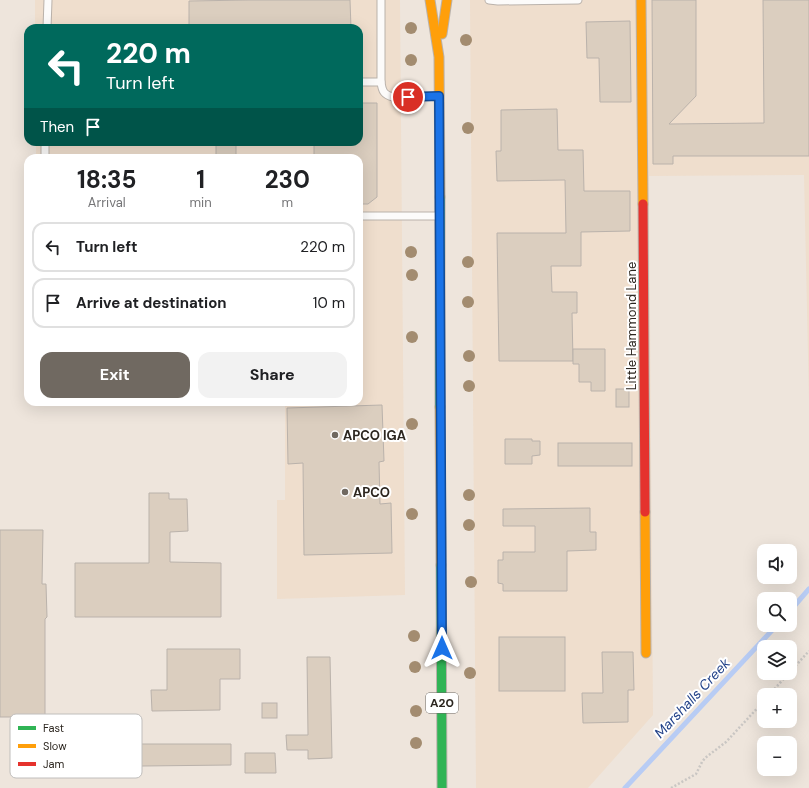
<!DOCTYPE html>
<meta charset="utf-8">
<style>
:root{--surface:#fff;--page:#f2f2f2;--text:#202124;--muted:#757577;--line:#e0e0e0;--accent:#706961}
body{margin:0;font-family:"DM Sans",sans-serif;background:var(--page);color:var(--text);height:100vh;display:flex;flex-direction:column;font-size:15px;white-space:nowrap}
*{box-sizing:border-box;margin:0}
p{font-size:13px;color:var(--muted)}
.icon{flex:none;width:22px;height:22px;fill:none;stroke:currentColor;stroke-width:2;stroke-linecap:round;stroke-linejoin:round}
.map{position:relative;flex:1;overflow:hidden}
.side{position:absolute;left:24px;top:154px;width:339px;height:252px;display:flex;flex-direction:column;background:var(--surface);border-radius:12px;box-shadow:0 4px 16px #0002}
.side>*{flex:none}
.banner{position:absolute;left:24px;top:24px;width:339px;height:122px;border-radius:12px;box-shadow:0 4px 16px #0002;background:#00695c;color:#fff;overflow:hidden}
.buttons{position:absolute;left:757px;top:544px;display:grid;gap:8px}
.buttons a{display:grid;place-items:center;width:40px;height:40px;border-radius:8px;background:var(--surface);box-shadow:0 4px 16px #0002;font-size:20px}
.pin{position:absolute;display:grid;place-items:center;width:34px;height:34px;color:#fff;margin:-17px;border:2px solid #fff;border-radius:50%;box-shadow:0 1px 4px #0007}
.me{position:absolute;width:44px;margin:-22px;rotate:0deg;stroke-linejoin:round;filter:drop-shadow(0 0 3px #0008)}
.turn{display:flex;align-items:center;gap:14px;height:84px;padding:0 16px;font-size:18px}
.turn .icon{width:52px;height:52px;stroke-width:2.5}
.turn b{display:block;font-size:28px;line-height:34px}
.then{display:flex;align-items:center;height:38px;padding:0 16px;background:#0003;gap:8px;font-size:15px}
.eta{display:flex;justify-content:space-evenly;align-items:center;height:68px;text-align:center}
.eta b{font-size:24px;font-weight:700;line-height:28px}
.button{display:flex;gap:8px;margin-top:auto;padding:8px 16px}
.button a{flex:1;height:46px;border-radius:12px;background:var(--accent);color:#fff;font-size:16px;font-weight:700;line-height:46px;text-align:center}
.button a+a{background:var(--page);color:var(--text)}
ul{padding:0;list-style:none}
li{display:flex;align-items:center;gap:12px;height:50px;margin:0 8px 6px;padding:0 8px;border:2px solid var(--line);border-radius:12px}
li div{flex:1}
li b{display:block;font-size:15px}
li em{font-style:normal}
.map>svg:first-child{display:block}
.built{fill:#efdecd}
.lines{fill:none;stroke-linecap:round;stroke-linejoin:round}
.stream{stroke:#b8ccf4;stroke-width:5}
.building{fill:#dbcebf;stroke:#bab2ab}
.lane-casing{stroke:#bab2ab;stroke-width:9}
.fast-casing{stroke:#bab2ab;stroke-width:11}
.slow-casing{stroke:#bab2ab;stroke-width:11}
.jam-casing{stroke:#bab2ab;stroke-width:11}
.path{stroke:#c9c6c3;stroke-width:2.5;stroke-dasharray:2 2;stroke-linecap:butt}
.lane{stroke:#fcfbfa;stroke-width:7}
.fast{stroke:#30b455;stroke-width:9}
.slow{stroke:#ff9f0a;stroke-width:9}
.jam{stroke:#e5322d;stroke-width:9}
.tree{fill:#a38c70}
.route-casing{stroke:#114b97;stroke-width:10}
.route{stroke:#1a73e8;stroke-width:7}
.poi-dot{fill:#706961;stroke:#fff;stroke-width:1.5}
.labels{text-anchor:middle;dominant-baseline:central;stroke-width:4;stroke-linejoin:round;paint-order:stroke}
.shield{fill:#fff;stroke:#6b6762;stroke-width:1}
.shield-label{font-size:12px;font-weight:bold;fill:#2c261f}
.street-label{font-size:13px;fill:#2c261f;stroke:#fff}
.poi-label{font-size:13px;font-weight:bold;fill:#2c261f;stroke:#fff;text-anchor:start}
.water-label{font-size:14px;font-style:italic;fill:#224289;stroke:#fff}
.key{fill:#fff;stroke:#c0bebc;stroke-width:1}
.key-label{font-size:11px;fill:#2c261f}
</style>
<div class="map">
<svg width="809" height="788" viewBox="0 0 809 788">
<rect width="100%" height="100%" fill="#eee5dc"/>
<g class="built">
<path d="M 35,0 L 400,0 L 405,595 L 277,599 L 277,500 L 285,500 L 285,402 L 359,402 L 359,158 L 36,158 L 36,142 L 359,142 L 359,28 L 35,28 Z"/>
<path d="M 470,0 L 809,0 L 809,400 L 804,175 L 649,176 L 653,715 L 588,788 L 476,788 Z"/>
</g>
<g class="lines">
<g class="stream">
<path d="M 790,611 L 809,589"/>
<path d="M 625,788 L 777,625"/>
</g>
</g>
<g class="building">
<path d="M 249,0 L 350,0 L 351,28 L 189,28 L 189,1 Z"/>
<path d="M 652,0 L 696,0 L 696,96 L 669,124 L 764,123 L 763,0 L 809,0 L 809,156 L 673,156 L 673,164 L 653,164 Z"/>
<path d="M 630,21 L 631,102 L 600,102 L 599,58 L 587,58 L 586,22 Z"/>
<path d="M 359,103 L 377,103 L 377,197 L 368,204 L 359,204 L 359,158 L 314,158 L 314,142 L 359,142 Z"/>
<path d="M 557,109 L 558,150 L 583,150 L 584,191 L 630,191 L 630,231 L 581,232 L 581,266 L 551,266 L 552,292 L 577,292 L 577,313 L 572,313 L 573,361 L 499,361 L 497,233 L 566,233 L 565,180 L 497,181 L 496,151 L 501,151 L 501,110 Z"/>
<rect x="216" y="144" width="20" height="14"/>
<path d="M 573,349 L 605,349 L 605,391 L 591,391 L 591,382 L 579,382 L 579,364 L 573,364 Z"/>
<rect x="616" y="389" width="13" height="18"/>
<path d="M 382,405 L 384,461 L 379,462 L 380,504 L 391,503 L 392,553 L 304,555 L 303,463 L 288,464 L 287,408 Z"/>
<path d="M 505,439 L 532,439 L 532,441 L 540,441 L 540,455 L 532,456 L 532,464 L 505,464 Z"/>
<rect x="558" y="443" width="74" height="23"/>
<path d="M 149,493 L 169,493 L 169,499 L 187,499 L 188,531 L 170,532 L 170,562 L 221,563 L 221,617 L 75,617 L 75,563 L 149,563 Z"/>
<path d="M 590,508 L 590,532 L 596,532 L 596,550 L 567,551 L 567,591 L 503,591 L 503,584 L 498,583 L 498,560 L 503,560 L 503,552 L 535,552 L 535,526 L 503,526 L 503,509 Z"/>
<path d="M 0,530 L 43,530 L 42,584 L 46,584 L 47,617 L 45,619 L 45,729 L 23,728 L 23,717 L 0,717 Z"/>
<rect x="499" y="637" width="66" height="54"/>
<path d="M 167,649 L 240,649 L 240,679 L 220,679 L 220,710 L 152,711 L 151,690 L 167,690 Z"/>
<path d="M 602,652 L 633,652 L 634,690 L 628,690 L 628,722 L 583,723 L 582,693 L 603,693 Z"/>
<path d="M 307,657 L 330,657 L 332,758 L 308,759 L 308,750 L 287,750 L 286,735 L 308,735 Z"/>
<rect x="262" y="703" width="15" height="15"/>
<path d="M 140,744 L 231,744 L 231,765 L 55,767 L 55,747 Z"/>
<path d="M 245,753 L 275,753 L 276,773 L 245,773 Z"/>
</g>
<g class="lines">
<defs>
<g id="lane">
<path d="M 489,0 L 498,1 L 578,0"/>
<path d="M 47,28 L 48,0"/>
<path d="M 359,82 L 381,82 C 382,91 384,95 393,97 L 438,96"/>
<path d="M 381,82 L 381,0"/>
<path d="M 45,158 L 45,142"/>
<path d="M 359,216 L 437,216"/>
</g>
<g id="fast">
<path d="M 440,197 L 440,407"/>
<path d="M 441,565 L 442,788"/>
</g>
<g id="slow">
<path d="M 430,0 L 439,57 L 440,197"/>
<path d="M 641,0 L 643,204"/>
<path d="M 442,34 L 447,0"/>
<path d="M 440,407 L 441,565"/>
<path d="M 645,512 L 646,653"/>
</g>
<path id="jam" d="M 643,204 L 645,512"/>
</defs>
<use href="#lane" class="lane-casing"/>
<use href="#fast" class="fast-casing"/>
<use href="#slow" class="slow-casing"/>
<use href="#jam" class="jam-casing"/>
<g class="path">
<path d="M 790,672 L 809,651"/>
<path d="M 769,695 L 789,673"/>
<path d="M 671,788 L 696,774 L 702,762 L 705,758 L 726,742 L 764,701"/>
</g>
<use href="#lane" class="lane"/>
<use href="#fast" class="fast"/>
<use href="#slow" class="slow"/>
<use href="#jam" class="jam"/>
</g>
<g class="tree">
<circle cx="411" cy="28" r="6"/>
<circle cx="466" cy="40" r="6"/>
<circle cx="411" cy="60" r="6"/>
<circle cx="468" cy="128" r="6"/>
<circle cx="411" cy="252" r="6"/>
<circle cx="468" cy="262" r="6"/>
<circle cx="412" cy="275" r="6"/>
<circle cx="468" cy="302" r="6"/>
<circle cx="412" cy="337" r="6"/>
<circle cx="469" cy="356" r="6"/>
<circle cx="469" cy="386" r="6"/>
<circle cx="412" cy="424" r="6"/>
<circle cx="469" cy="495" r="6"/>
<circle cx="412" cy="514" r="6"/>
<circle cx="469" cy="525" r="6"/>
<circle cx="471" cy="582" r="6"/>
<circle cx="414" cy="636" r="6"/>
<circle cx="415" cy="667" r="6"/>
<circle cx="470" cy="673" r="6"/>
<circle cx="416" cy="711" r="6"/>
<circle cx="416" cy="743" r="6"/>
</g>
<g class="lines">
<defs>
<path id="route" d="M 408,97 L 439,96 L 442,648"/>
</defs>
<use href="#route" class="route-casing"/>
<use href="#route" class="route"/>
</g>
<g class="poi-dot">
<circle cx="335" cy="435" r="4"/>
<circle cx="345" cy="492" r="4"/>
</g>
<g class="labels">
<rect class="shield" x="426" y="693" width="32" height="20" rx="3"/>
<g class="shield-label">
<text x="442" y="703">A20</text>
</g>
<g class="street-label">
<text transform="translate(631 326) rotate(-90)">Little Hammond Lane</text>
</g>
<g class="poi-label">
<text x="343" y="435">APCO IGA</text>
<text x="353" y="492">APCO</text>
</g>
<g class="water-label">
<text transform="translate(692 698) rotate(-47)">Marshalls Creek</text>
</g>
</g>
<rect x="10" y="714" width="132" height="64" rx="6" class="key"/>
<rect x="18" y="726" width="18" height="4" fill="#30b455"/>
<rect x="18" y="744" width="18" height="4" fill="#ff9f0a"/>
<rect x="18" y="762" width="18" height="4" fill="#e5322d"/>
<g class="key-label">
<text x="43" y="732">Fast</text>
<text x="43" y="750">Slow</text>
<text x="43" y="768">Jam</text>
</g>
</svg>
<div class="buttons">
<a><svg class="icon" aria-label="sound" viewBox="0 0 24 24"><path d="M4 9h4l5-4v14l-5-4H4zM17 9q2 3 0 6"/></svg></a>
<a><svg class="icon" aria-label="search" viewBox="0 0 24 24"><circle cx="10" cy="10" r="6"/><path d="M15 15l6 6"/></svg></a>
<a><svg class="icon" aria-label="layers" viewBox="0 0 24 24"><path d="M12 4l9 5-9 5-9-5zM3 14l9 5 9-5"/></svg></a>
<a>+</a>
<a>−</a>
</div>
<div class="pin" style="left:408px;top:97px;background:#d93025"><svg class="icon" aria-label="arrive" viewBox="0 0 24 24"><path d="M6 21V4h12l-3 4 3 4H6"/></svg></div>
<svg class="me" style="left:442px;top:648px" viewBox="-20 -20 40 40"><path d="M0-17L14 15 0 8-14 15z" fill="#1a73e8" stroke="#fff" stroke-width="4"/></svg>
<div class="banner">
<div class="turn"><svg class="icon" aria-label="left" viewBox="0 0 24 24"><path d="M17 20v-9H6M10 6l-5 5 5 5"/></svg><div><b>220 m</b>Turn left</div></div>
<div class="then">Then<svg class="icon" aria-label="arrive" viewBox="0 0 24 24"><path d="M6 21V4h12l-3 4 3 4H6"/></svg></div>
</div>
<section class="side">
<div class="eta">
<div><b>18:35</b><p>Arrival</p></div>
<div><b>1</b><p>min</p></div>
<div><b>230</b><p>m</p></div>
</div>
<ul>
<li><svg class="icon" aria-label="left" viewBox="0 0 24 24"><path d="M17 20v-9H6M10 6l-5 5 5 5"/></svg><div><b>Turn left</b></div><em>220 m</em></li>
<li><svg class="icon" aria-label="arrive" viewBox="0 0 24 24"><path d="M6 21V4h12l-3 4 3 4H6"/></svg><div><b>Arrive at destination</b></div><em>10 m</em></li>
</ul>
<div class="button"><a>Exit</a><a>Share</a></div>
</section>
</div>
